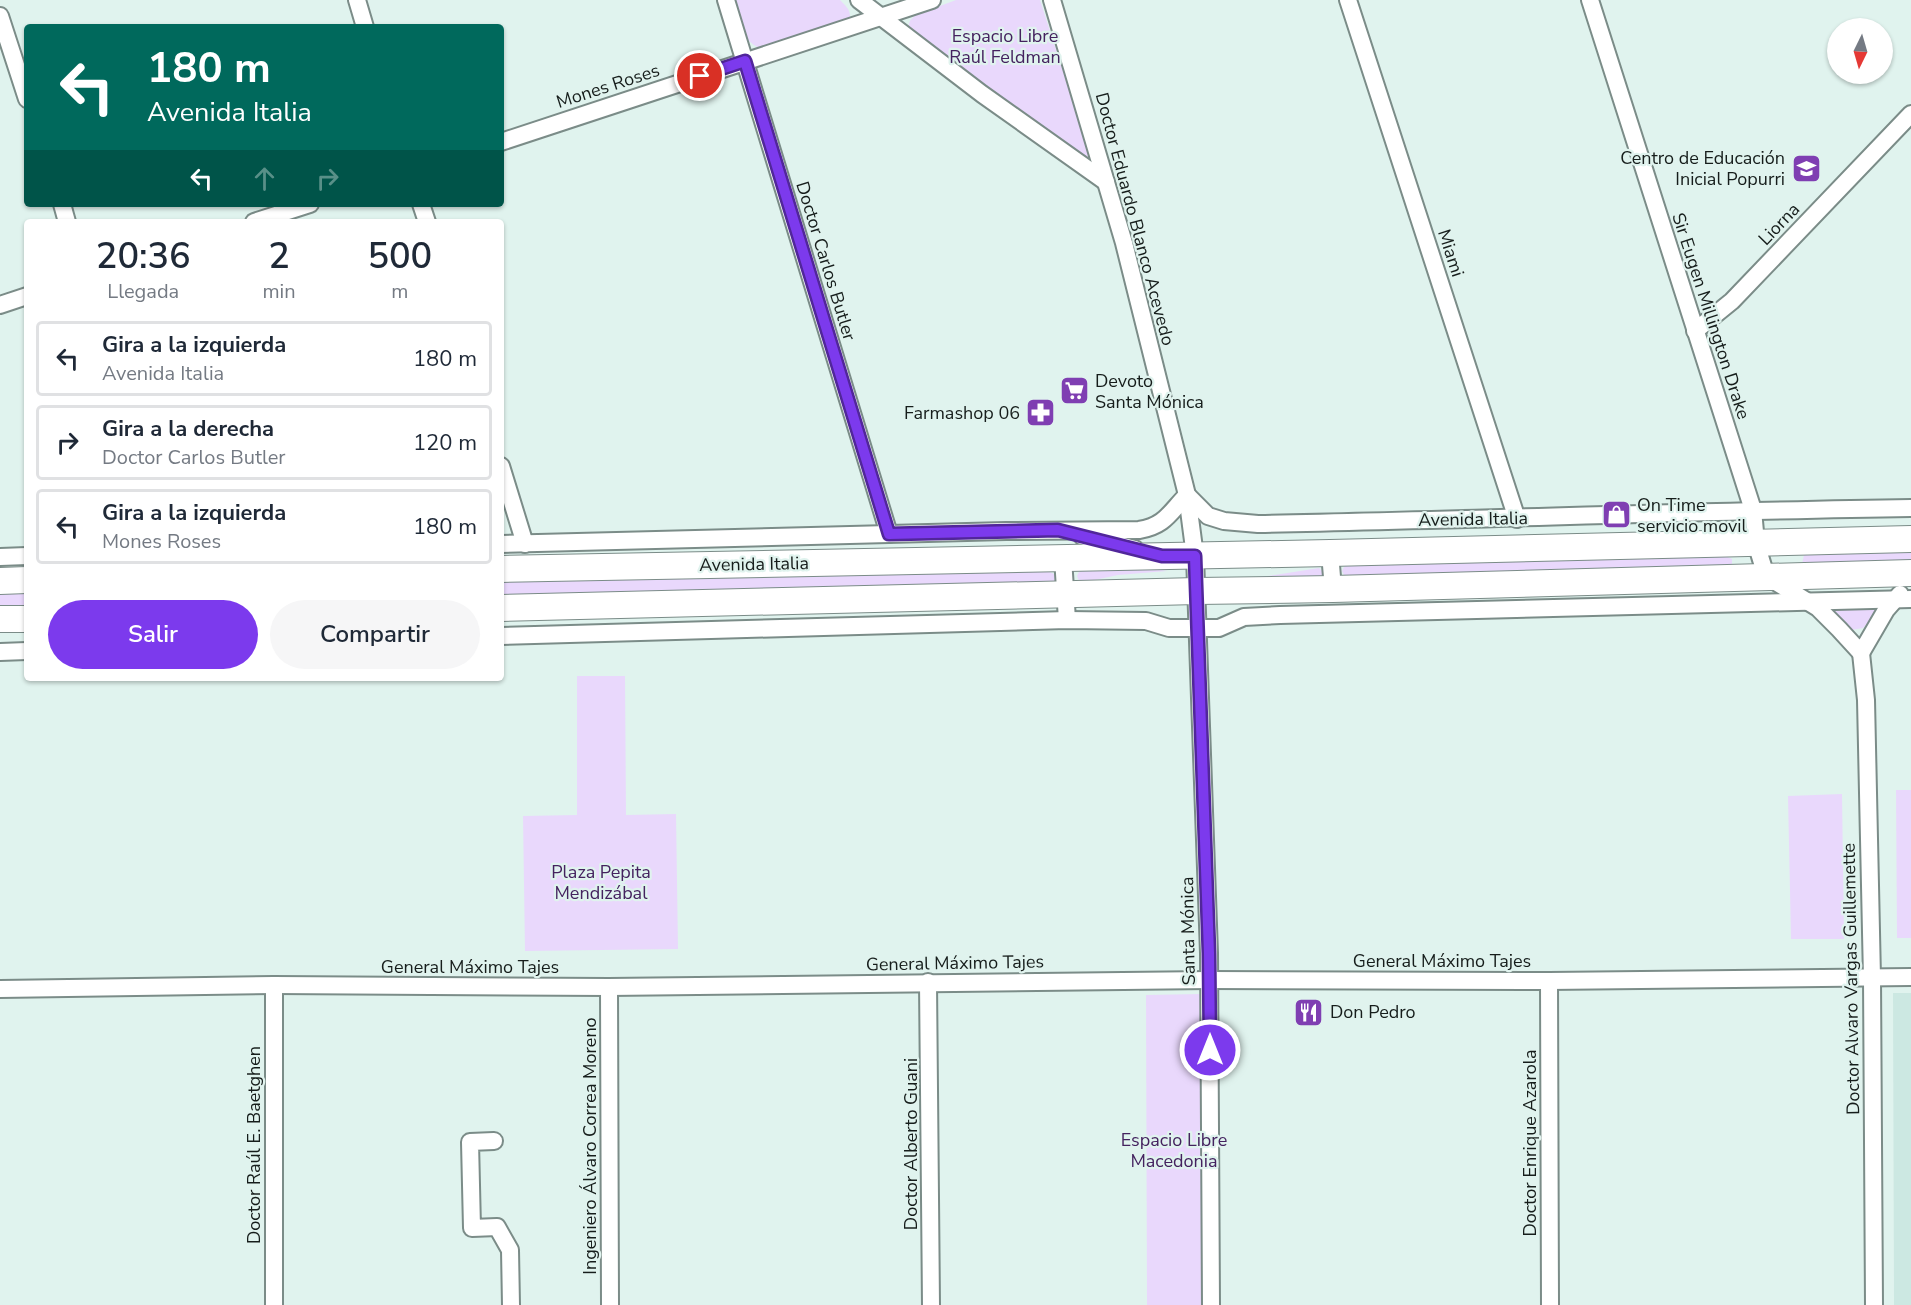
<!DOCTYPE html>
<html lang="es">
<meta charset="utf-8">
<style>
:root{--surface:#fff;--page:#f6f6f7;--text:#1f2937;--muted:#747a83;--line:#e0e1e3;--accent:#7c3aed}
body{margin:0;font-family:"Nunito Sans",sans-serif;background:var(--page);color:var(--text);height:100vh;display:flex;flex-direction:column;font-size:22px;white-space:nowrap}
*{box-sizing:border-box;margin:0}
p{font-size:20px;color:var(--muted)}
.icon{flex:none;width:33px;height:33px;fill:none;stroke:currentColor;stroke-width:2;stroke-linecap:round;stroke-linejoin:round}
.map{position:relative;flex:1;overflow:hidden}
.details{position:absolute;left:24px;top:219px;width:480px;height:462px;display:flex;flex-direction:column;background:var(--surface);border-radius:6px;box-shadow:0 2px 4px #0004}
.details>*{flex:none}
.top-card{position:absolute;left:24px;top:24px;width:480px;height:183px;border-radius:6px;box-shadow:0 2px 4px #0004;background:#00695c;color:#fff;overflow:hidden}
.needle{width:39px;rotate:185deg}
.fabs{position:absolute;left:1827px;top:18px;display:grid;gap:12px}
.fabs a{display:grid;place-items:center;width:66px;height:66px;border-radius:50%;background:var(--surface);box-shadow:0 2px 4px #0004;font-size:30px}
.pin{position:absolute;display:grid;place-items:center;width:51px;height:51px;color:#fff;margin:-26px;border:3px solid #fff;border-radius:50%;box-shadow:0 2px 6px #0007}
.me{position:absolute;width:66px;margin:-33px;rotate:0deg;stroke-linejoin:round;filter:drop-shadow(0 0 4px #0008)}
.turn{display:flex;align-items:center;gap:21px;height:126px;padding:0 24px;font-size:27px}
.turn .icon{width:78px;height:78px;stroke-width:2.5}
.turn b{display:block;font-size:42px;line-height:51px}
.lanes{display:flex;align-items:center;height:57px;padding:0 24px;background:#0003;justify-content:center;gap:30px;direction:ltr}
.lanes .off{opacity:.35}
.eta{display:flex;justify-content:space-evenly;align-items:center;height:102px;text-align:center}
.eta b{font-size:36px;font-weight:600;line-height:42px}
.cta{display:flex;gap:12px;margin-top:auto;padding:12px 24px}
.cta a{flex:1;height:69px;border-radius:36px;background:var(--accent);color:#fff;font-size:24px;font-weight:600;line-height:69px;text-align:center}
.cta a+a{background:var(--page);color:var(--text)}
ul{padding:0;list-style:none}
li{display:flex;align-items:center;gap:18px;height:75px;margin:0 12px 9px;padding:0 12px;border:3px solid var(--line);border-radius:6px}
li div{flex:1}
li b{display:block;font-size:22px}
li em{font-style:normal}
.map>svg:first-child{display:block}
.built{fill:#cce8e2}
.green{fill:#e9d8fc}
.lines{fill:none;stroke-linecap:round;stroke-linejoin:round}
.street-casing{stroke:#7b8c88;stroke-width:20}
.primary-casing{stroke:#7b8c88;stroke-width:28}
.street{stroke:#fff;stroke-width:16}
.primary{stroke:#fff;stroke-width:26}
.route-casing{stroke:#51269a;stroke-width:15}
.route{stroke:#7c3aed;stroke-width:10}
.labels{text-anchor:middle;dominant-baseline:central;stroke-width:4.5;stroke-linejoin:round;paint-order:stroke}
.park-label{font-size:18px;fill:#44225f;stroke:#e0f3ee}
.street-label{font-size:18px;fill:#161d1b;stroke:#e0f3ee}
.poi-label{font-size:18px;fill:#161d1b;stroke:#e0f3ee;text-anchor:start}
</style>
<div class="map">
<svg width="1911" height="1305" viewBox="0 0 1911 1305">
<rect width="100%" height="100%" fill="#e0f3ee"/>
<path class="built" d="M 1893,993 L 1911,993 L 1911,1305 L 1894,1305 Z"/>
<g class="green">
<path d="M 733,0 L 840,0 C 846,6 851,10 850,19 L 760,48 C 741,41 739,17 733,0 Z"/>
<path d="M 956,0 L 1040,0 L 1088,149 L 1090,158 L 1089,159 L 1057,141 L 909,30 C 908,22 910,20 916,15 Z"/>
<path d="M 1911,550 L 1911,566 L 1802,564 L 1804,555 L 1808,553 Z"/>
<path d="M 1725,556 L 1732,559 L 1732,568 L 1345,577 L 1342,571 L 1344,567 L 1349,564 Z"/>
<path d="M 1319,568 L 1324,573 L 1323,578 L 1234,579 L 1268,576 Z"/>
<path d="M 1155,569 L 1167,571 L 1118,575 L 1080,583 L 1077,576 L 1079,572 L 1083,570 Z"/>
<path d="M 1047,571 L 1054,574 L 1055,581 L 1052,584 L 501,598 L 501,582 Z"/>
<path d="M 1894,590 L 1896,592 L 1863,628 L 1851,630 L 1815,597 L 1817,592 Z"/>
<path d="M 0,593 L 27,593 L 27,609 L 0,610 Z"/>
<path d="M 577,676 L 625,676 L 626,815 L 676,814 L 678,949 L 525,951 L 523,816 L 577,815 Z"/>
<path d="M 1896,790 L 1911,790 L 1911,938 L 1897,938 Z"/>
<path d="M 1842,794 L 1844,939 L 1791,939 L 1788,796 Z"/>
<path d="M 1202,994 L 1203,1305 L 1147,1305 L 1146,995 Z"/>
</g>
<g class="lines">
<defs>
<g id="street">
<path d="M 357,0 L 365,27"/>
<path d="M 726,0 L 889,534"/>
<path d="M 859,0 L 982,94 L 1106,182"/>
<path d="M 1052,0 L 1124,243 L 1187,495 L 1195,556 L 1209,953 L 1211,1305"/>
<path d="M 1348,0 L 1517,519"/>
<path d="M 1590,0 L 1753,510 L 1756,543 L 1766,576 L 1818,608 L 1839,629 L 1861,653 L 1886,610 L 1900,594"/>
<path d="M 0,16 L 27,99"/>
<path d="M 501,142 L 932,0"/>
<path d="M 62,204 L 67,222"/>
<path d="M 421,204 L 427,222"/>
<path d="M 254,222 L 310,204"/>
<path d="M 0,305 L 27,296"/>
<path d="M 1695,331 L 1732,301 L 1911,114"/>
<path d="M 501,466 L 525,544"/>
<path d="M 1187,495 L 1208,516 L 1224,521 L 1258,524 C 1475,520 1693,511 1911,508"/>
<path d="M 1082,536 L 1135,549"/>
<path d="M 501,544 L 1006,531 L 1139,530 C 1165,526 1170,512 1187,495"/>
<path d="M 1330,553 L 1333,589"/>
<path d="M 0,557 L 27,556"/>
<path d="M 1063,558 L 1067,620"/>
<path d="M 501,636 L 1067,620 L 1146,621 L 1169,628 L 1219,628 L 1244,617 L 1280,615 L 1911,599"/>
<path d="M 0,652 L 27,651"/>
<path d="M 1861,653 L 1866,700 L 1872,978 L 1874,1305"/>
<path d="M 1549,981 L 1550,1305"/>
<path d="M 928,982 L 931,1305"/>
<path d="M 609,987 L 610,1305"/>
<path d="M 0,989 L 274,985 L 609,987 L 1209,980 L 1549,981 L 1911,977"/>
<path d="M 494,1141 L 470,1142 L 472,1228 L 497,1227 L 510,1250 L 511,1305"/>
<path d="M 274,1305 L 274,985"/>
</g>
<g id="primary">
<path d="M 501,569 L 1330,553 L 1911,539"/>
<path d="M 0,581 L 27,580"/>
<path d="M 501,608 L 1197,591 L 1333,589 L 1911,573"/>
<path d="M 0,619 L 27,619"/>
</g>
</defs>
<use href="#street" class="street-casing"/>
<use href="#primary" class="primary-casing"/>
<use href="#street" class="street"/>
<use href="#primary" class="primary"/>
</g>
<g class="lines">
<defs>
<path id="route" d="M 700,76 L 745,61 L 889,534 L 1058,530 L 1162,556 L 1195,556 L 1209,953 L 1210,1050"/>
</defs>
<use href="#route" class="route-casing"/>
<use href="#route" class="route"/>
</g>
<defs>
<symbol id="school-square" viewBox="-11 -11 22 22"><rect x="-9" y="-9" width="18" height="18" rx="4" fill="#7f3eb2" stroke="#e0f3ee"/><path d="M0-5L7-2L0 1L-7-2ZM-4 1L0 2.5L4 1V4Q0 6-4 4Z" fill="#fff"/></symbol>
<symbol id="supermarket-square" viewBox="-11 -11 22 22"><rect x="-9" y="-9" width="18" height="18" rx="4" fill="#7f3eb2" stroke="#e0f3ee"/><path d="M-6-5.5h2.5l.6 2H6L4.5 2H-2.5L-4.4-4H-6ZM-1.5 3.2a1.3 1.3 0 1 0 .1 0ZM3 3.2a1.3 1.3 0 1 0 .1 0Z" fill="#fff"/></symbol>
<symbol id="pharmacy-square" viewBox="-11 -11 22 22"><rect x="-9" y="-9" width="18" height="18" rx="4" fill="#7f3eb2" stroke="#e0f3ee"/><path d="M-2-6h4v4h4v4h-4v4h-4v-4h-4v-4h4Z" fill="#fff"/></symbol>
<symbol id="shop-square" viewBox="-11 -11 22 22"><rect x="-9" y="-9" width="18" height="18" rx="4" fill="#7f3eb2" stroke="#e0f3ee"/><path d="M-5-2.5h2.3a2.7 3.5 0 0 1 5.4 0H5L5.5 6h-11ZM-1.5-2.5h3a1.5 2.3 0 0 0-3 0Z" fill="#fff"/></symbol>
<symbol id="restaurant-square" viewBox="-11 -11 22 22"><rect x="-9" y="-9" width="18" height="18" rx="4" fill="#7f3eb2" stroke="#e0f3ee"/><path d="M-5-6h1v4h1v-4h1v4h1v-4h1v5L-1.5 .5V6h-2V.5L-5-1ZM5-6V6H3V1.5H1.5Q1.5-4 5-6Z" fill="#fff"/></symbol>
</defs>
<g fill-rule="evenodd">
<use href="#school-square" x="1790" y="152" width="33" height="33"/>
<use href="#supermarket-square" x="1058" y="374" width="33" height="33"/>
<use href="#pharmacy-square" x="1024" y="396" width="33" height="33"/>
<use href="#shop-square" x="1600" y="498" width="33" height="33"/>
<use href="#restaurant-square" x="1292" y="996" width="33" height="33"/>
</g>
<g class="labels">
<g class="park-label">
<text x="1005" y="36">Espacio Libre<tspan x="1005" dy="21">Raúl Feldman</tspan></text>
<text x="601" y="872">Plaza Pepita<tspan x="601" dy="21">Mendizábal</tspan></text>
<text x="1174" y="1140">Espacio Libre<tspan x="1174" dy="21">Macedonia</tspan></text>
</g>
<g class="street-label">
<text transform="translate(608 86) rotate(-18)">Mones Roses</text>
<text transform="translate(1135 219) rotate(75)">Doctor Eduardo Blanco Acevedo</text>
<text transform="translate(1779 224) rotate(-46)">Liorna</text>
<text transform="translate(1451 253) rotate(72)">Miami</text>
<text transform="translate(826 261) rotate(73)">Doctor Carlos Butler</text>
<text transform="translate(1711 316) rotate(72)">Sir Eugen Millington Drake</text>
<text transform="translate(1473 519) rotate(-1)">Avenida Italia</text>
<text transform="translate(754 564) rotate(-1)">Avenida Italia</text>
<text transform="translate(1188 931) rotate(-91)">Santa Mónica</text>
<text x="1442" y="961">General Máximo Tajes</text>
<text transform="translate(955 963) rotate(-1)">General Máximo Tajes</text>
<text x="470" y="967">General Máximo Tajes</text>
<text transform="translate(1851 979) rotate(-91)">Doctor Alvaro Vargas Guillemette</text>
<text transform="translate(1530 1143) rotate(-90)">Doctor Enrique Azarola</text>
<text transform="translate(911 1144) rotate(-90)">Doctor Alberto Guani</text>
<text transform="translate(254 1145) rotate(-90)">Doctor Raúl E. Baetghen</text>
<text transform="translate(590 1146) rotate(-90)">Ingeniero Álvaro Correa Moreno</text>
</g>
<g class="poi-label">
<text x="1785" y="158" text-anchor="end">Centro de Educación<tspan x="1785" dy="21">Inicial Popurri</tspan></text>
<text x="1095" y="381">Devoto<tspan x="1095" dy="21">Santa Mónica</tspan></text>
<text x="1020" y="413" text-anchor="end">Farmashop 06</text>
<text x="1637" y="505">On Time<tspan x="1637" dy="21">servicio movil</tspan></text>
<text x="1330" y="1012">Don Pedro</text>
</g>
</g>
</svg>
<div class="fabs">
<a><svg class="needle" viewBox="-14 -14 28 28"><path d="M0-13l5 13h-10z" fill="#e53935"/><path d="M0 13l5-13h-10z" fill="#747a83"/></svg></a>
</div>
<div class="pin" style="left:700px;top:76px;background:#d93025"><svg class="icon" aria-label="arrive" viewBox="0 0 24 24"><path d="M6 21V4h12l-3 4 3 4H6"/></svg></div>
<svg class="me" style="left:1210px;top:1050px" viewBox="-20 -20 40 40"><circle r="17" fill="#7c3aed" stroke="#fff" stroke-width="3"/><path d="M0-11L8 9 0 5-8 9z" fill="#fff"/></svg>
<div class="top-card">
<div class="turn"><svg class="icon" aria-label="left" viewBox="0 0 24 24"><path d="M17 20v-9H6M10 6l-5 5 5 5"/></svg><div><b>180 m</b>Avenida Italia</div></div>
<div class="lanes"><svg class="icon" aria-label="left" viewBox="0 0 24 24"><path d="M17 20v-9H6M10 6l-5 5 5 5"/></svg><svg class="icon off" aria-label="ahead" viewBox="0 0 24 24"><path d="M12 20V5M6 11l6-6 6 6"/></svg><svg class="icon off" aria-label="right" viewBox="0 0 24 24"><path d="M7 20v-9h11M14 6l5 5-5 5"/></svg></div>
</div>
<section class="details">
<div class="eta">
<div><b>20:36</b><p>Llegada</p></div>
<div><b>2</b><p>min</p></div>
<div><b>500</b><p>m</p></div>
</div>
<ul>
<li><svg class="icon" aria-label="left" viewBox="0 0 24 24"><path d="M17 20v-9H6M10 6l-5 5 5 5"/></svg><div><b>Gira a la izquierda</b><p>Avenida Italia</p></div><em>180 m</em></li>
<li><svg class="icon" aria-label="right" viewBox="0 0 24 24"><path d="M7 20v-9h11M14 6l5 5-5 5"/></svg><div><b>Gira a la derecha</b><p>Doctor Carlos Butler</p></div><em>120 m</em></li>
<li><svg class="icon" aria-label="left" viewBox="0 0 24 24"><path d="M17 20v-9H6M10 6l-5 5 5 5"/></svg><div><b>Gira a la izquierda</b><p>Mones Roses</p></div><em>180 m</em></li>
</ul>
<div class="cta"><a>Salir</a><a>Compartir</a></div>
</section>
</div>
